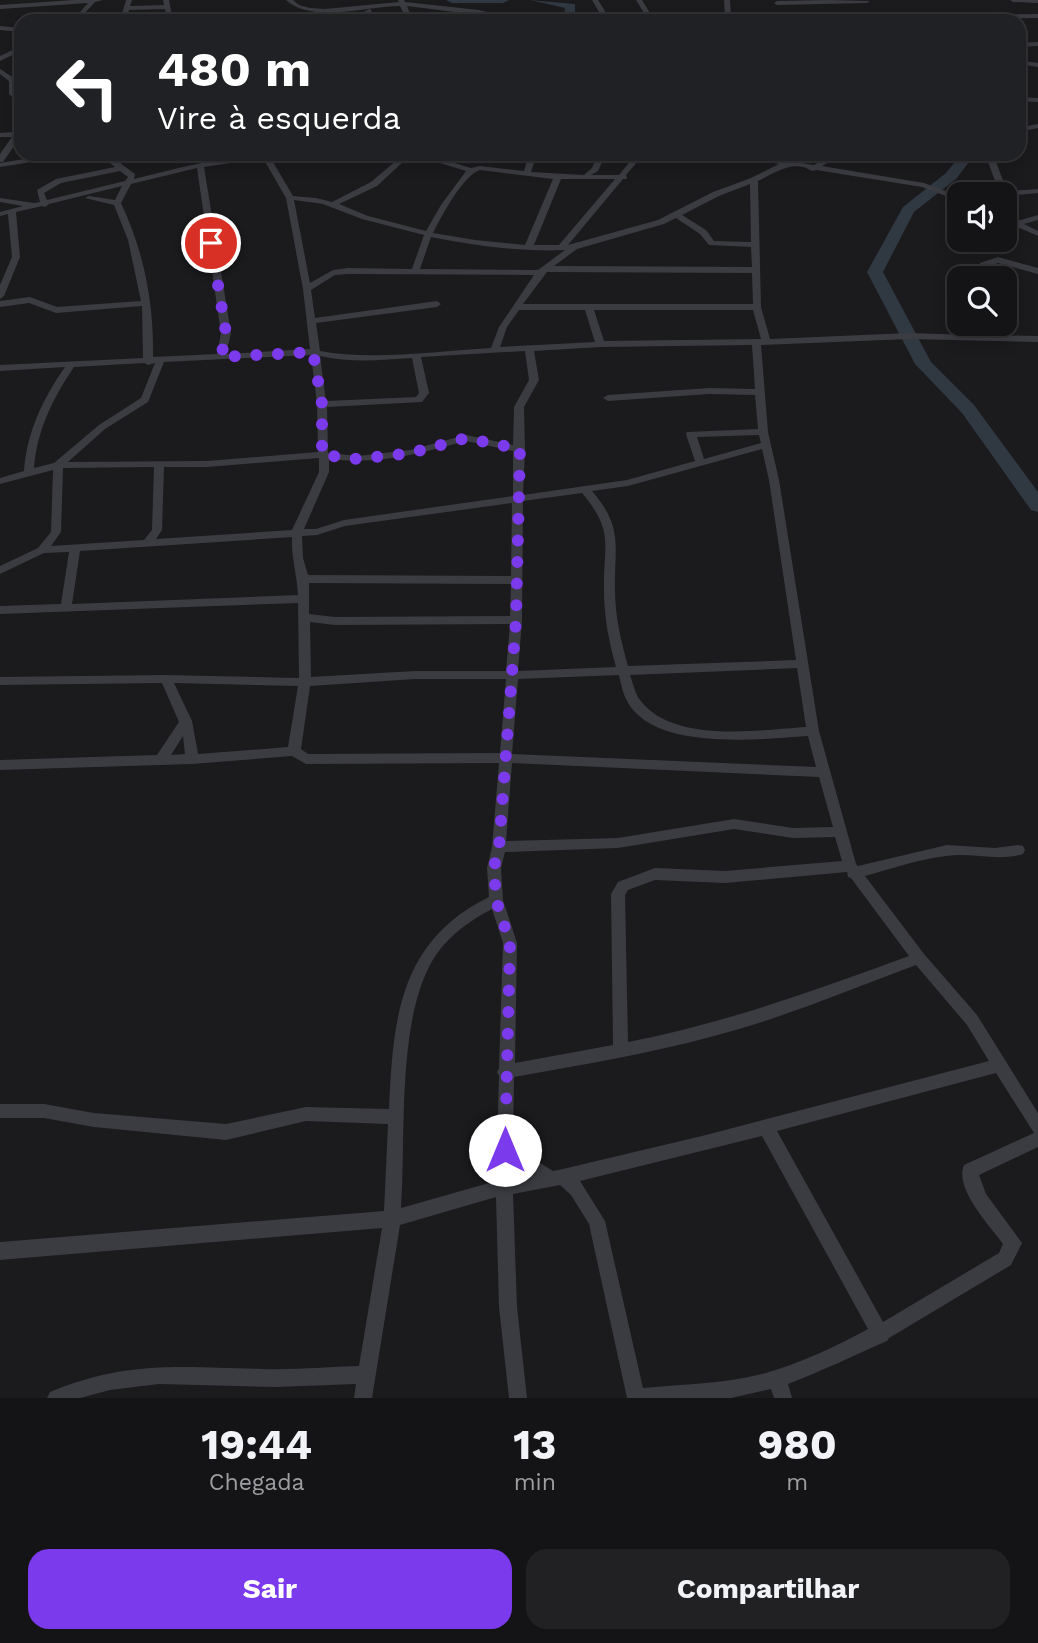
<!DOCTYPE html>
<html lang="pt">
<meta charset="utf-8">
<style>
:root{--surface:#141416;--page:#212123;--text:#f1f3f6;--muted:#9d9ea1;--line:#333335;--accent:#7c3aed}
body{margin:0;font-family:"Work Sans",sans-serif;background:var(--page);color:var(--text);height:100vh;display:flex;flex-direction:column;font-size:26px;white-space:nowrap}
*{box-sizing:border-box;margin:0}
p{font-size:23px;color:var(--muted)}
.icon{flex:none;width:38px;height:38px;fill:none;stroke:currentColor;stroke-width:2;stroke-linecap:round;stroke-linejoin:round}
.map{position:relative;height:1398px;overflow:hidden}
.drawer{display:flex;flex-direction:column;background:var(--surface);flex:1}
.drawer>*{flex:none}
.banner{position:absolute;left:14px;top:14px;width:1012px;height:147px;border-radius:21px;box-shadow:0 4px 18px #0003,0 0 0 2px var(--line);background:#202124;color:#fff;overflow:hidden}
.tools{position:absolute;left:947px;top:182px;display:grid;gap:14px}
.tools a{display:grid;place-items:center;width:70px;height:70px;border-radius:14px;background:var(--surface);box-shadow:0 4px 18px #0003,0 0 0 2px var(--line);font-size:35px}
.pin{position:absolute;display:grid;place-items:center;width:60px;height:60px;color:#fff;margin:-30px;border:4px solid #fff;border-radius:50%;box-shadow:0 2px 7px #0007}
.me{position:absolute;width:77px;margin:-38px;rotate:0deg;stroke-linejoin:round;filter:drop-shadow(0 0 5px #0008)}
.turn{display:flex;align-items:center;gap:24px;height:147px;padding:0 28px;font-size:32px}
.turn .icon{width:91px;height:91px;stroke-width:2.5}
.turn b{display:block;font-size:49px;line-height:60px}
.eta{display:flex;justify-content:space-evenly;align-items:center;height:119px;text-align:center}
.eta b{font-size:42px;font-weight:700;line-height:49px}
.cta{display:flex;gap:14px;margin-top:auto;padding:14px 28px}
.cta a{flex:1;height:80px;border-radius:21px;background:var(--accent);color:#fff;font-size:28px;font-weight:700;line-height:80px;text-align:center}
.cta a+a{background:var(--page);color:var(--text)}
.map>svg:first-child{display:block}
.lines{fill:none;stroke-linecap:round;stroke-linejoin:round}
.river{fill:#303841;fill-rule:evenodd}
.minor{fill:#3b3c42;fill-rule:evenodd}
.route{stroke:#7c3aed;stroke-width:12;stroke-dasharray:0 21.6}
</style>
<div class="map">
<svg width="1038" height="1398" viewBox="0 0 1038 1398">
<rect width="100%" height="100%" fill="#1b1a1d"/>
<g class="lines">
<g class="river">
<path d="M 446,0 L 509,0 L 503,3 L 452,3 Z"/>
<path d="M 530,0 L 575,4 L 575,21 L 563,21 L 565,8 Z"/>
<path d="M 961,154 L 975,154 L 956,179 L 914,212 L 883,272 L 931,362 L 974,405 L 1038,492 L 1038,512 L 1031,510 L 962,413 L 915,364 L 867,272 L 903,207 L 946,173 Z"/>
</g>
<g class="minor">
<path d="M 74,0 L 103,0 L 95,2 L 79,19 L 76,17 L 88,3 L 0,9 L 0,5 Z"/>
<path d="M 126,0 L 132,0 L 130,6 L 164,5 L 163,0 L 169,0 L 173,21 L 167,21 L 165,9 L 129,10 L 126,21 L 120,21 Z"/>
<path d="M 286,0 L 293,0 L 299,5 L 310,8 L 325,9 L 399,2 L 398,0 L 404,0 L 405,2 L 479,10 L 526,21 L 407,6 L 413,21 L 407,21 L 400,6 C 368,6 312,24 286,0 Z"/>
<path d="M 592,0 L 598,0 L 610,19 L 647,18 L 636,0 L 642,0 L 653,18 L 725,17 L 724,0 L 730,0 L 731,17 L 1038,14 L 1038,18 L 558,21 L 561,19 L 603,19 Z"/>
<path d="M 829,0 L 870,1 L 867,3 L 777,5 L 774,3 L 777,1 Z"/>
<path d="M 1010,0 L 1038,0 L 1038,3 L 1013,2 Z"/>
<path d="M 370,9 L 372,12 L 351,21 L 342,21 Z"/>
<path d="M 0,26 L 21,28 L 21,32 L 0,30 Z"/>
<path d="M 1038,42 L 1038,46 L 1018,47 L 1018,43 Z"/>
<path d="M 21,46 L 21,51 L 0,61 L 0,56 Z"/>
<path d="M 1018,60 L 1038,63 L 1038,67 L 1018,64 Z"/>
<path d="M 0,69 L 14,78 L 21,79 L 21,83 L 15,82 L 15,94 L 21,99 L 21,105 L 9,94 L 9,81 L 0,74 Z"/>
<path d="M 1018,97 L 1038,98 L 1038,102 L 1018,101 Z"/>
<path d="M 1038,124 L 1038,128 L 1018,132 L 1018,128 Z"/>
<path d="M 18,127 L 21,127 L 21,136 L 3,162 L 0,162 L 0,154 L 12,137 L 0,137 L 0,133 L 15,132 Z"/>
<path d="M 55,154 L 73,154 L 69,156 L 0,167 L 0,163 Z"/>
<path d="M 99,154 L 108,154 L 135,174 L 134,179 C 182,167 230,154 279,154 L 270,157 L 293,196 L 316,198 L 332,202 L 371,182 L 404,154 L 412,154 L 409,157 L 441,159 L 471,168 L 480,166 L 524,171 L 529,154 L 537,154 L 531,172 L 584,175 L 592,168 L 598,154 L 606,154 L 598,171 L 591,175 L 619,175 L 636,154 L 644,154 L 626,175 L 627,179 L 623,179 L 568,245 L 658,220 L 713,192 L 751,178 L 779,164 L 728,154 L 746,154 L 814,165 L 833,154 L 843,154 L 822,166 L 924,183 L 959,196 L 959,201 L 922,187 L 816,170 L 812,171 C 794,159 776,172 758,181 L 761,307 L 770,339 L 909,333 L 974,335 L 974,331 L 963,324 L 973,324 L 981,328 L 983,335 L 1038,336 L 1038,342 L 909,339 L 761,345 L 768,432 L 779,480 L 819,731 L 856,864 L 858,866 L 947,845 L 995,848 L 1018,845 L 1023,846 L 1025,850 L 1023,854 C 997,862 972,852 946,856 C 919,859 891,869 865,876 L 924,954 L 977,1015 L 1038,1113 L 1038,1147 L 979,1175 L 986,1194 L 1022,1243 L 1011,1265 L 889,1338 L 887,1341 C 855,1355 822,1371 788,1384 L 792,1398 L 774,1398 L 771,1389 L 731,1398 L 627,1398 L 589,1224 L 571,1195 L 560,1185 L 513,1194 L 517,1307 L 527,1398 L 509,1398 L 499,1307 L 496,1197 L 400,1225 L 372,1398 L 354,1398 L 356,1384 L 276,1387 L 159,1384 L 110,1390 L 80,1398 L 47,1398 L 50,1392 C 127,1360 181,1367 262,1369 C 294,1370 326,1367 359,1366 L 382,1228 L 0,1260 L 0,1242 L 384,1211 L 388,1124 L 306,1121 L 226,1140 L 94,1127 L 44,1118 L 0,1118 L 0,1104 L 44,1104 L 94,1113 L 226,1124 L 306,1107 L 389,1109 C 393,1019 399,941 489,897 L 487,868 L 492,847 L 499,763 L 306,764 L 292,756 L 192,764 L 0,770 L 0,760 L 157,755 L 179,722 L 162,683 L 0,685 L 0,677 L 166,675 L 299,678 L 298,603 L 0,614 L 0,606 L 61,604 L 69,552 L 44,553 L 0,574 L 0,566 L 38,548 L 51,532 L 53,470 L 0,484 L 0,478 L 24,471 C 27,432 42,400 65,367 L 0,371 L 0,365 L 143,358 L 142,306 L 56,313 L 29,303 L 0,307 L 0,301 L 30,297 L 57,307 L 141,301 L 128,240 L 114,205 L 85,198 L 89,196 L 115,200 L 122,186 L 49,204 L 45,207 L 42,206 L 16,212 L 20,257 L 4,296 L 0,299 L 0,285 L 12,257 L 8,214 L 0,216 L 0,212 L 23,206 L 0,202 L 0,198 L 34,203 L 40,202 L 37,190 L 56,179 L 115,167 ZM 263,158 L 286,198 L 303,289 L 310,349 L 226,354 L 231,333 L 204,167 ZM 404,161 L 440,163 L 466,171 L 441,205 L 426,231 L 368,216 L 339,204 L 377,186 ZM 197,168 L 221,333 L 217,354 L 153,357 C 154,303 144,252 121,203 L 131,184 ZM 480,170 L 553,179 L 525,245 L 475,240 L 433,233 C 441,217 464,174 480,170 ZM 120,171 L 128,177 L 125,181 L 47,200 L 44,193 L 61,183 ZM 561,179 L 615,179 L 559,245 L 534,245 ZM 750,184 L 751,242 L 714,241 L 706,230 L 682,215 L 719,196 ZM 294,200 L 323,204 L 362,219 L 424,235 L 412,269 L 348,268 L 333,270 L 310,283 ZM 676,218 L 700,234 L 709,245 L 751,247 L 752,267 L 554,266 L 577,249 L 664,224 ZM 431,237 C 476,246 520,252 565,250 L 538,270 L 420,269 ZM 547,272 L 752,273 L 753,304 L 523,304 ZM 348,274 L 534,275 L 499,327 L 491,348 C 438,351 370,361 320,351 L 316,323 L 437,307 L 441,304 L 437,301 L 315,318 L 311,290 L 335,275 ZM 519,310 L 585,310 L 595,342 L 500,347 L 507,327 ZM 594,310 L 753,310 L 761,339 L 604,341 ZM 752,345 L 755,389 L 709,388 L 608,395 L 603,398 L 608,401 L 709,394 L 755,395 L 758,429 L 687,432 L 686,434 L 695,461 L 627,480 L 523,495 L 525,449 L 524,407 L 539,380 L 534,351 L 600,347 ZM 525,351 L 529,380 L 514,407 L 513,445 L 466,435 L 410,450 L 358,456 L 328,453 L 327,407 L 422,402 L 429,393 L 421,357 ZM 311,355 L 317,404 L 318,452 L 207,461 L 68,462 L 105,429 L 148,402 L 164,362 ZM 320,356 C 350,363 382,360 412,358 L 419,393 L 416,397 L 326,401 ZM 144,363 L 148,365 L 155,363 L 141,398 L 99,425 L 54,463 L 34,468 C 37,430 53,398 74,367 ZM 759,435 L 761,443 L 704,459 L 697,437 ZM 466,441 L 513,451 L 513,496 L 344,520 L 316,529 L 304,529 L 329,472 L 329,459 C 380,465 417,454 466,441 ZM 762,449 L 769,480 L 796,660 L 628,666 C 621,641 615,616 615,590 C 614,546 624,528 592,491 L 628,486 ZM 319,458 L 319,472 L 292,530 L 156,539 L 162,530 L 164,467 L 207,467 ZM 154,467 L 152,530 L 144,540 L 51,546 L 61,532 L 63,468 ZM 582,493 C 615,532 603,544 604,591 C 604,617 609,642 616,667 L 518,671 L 522,620 L 523,501 ZM 512,503 L 511,576 L 308,575 L 303,558 L 302,536 L 317,535 L 345,526 ZM 292,537 C 291,557 297,575 298,595 L 72,604 L 80,551 ZM 309,583 L 511,584 L 510,616 L 335,617 L 309,614 ZM 310,622 L 335,625 L 510,624 L 506,671 L 415,671 L 311,677 ZM 797,668 L 806,727 C 759,730 673,744 640,700 C 635,694 633,683 630,675 ZM 619,675 C 621,684 623,694 627,701 C 654,752 761,739 808,736 L 816,767 L 512,754 L 518,679 ZM 415,679 L 506,679 L 500,753 L 308,754 L 301,749 L 310,686 ZM 174,683 L 298,686 L 288,747 L 198,754 L 192,721 ZM 183,736 L 185,754 L 171,755 ZM 512,763 L 819,777 L 833,827 L 793,828 L 734,819 L 618,838 L 506,841 ZM 734,829 L 793,838 L 835,837 L 842,861 L 725,871 L 655,868 L 618,882 L 611,894 L 613,1045 L 515,1063 L 517,943 L 503,900 L 501,868 L 505,852 L 618,848 ZM 847,872 L 848,877 L 851,878 L 909,956 C 816,990 726,1023 628,1042 L 625,895 L 628,890 L 655,880 L 725,883 ZM 492,909 L 503,943 L 499,1068 L 497,1072 L 499,1076 L 496,1181 L 401,1208 C 406,1138 397,1028 430,965 C 443,940 467,922 492,909 ZM 916,965 L 967,1025 L 989,1061 L 706,1135 L 563,1169 L 553,1171 L 513,1146 L 514,1077 C 581,1065 648,1054 714,1036 C 783,1018 849,990 916,965 ZM 996,1073 L 1034,1133 L 964,1165 C 954,1189 990,1226 1003,1244 L 999,1253 L 883,1322 L 777,1131 ZM 762,1136 L 868,1329 C 835,1347 799,1364 762,1374 C 724,1384 683,1384 643,1388 L 605,1221 L 580,1181 ZM 513,1164 L 530,1175 L 512,1178 Z"/>
<path d="M 985,154 L 993,154 L 1007,191 L 1038,189 L 1038,193 L 1004,196 L 1004,194 L 1000,194 Z"/>
<path d="M 1038,215 L 1038,220 L 1024,224 L 1038,231 L 1038,236 L 1004,221 L 1004,216 L 1017,221 Z"/>
<path d="M 998,257 L 1038,268 L 1038,274 L 998,263 L 987,267 L 983,278 L 975,278 L 980,263 Z"/>
</g>
</g>
<g class="lines">
<path class="route" d="M 211,243 L 226,333 L 221,357 L 313,352 L 322,404 L 322,455 L 358,459 L 411,453 L 466,438 L 520,449 L 516,620 L 499,847 L 494,867 L 496,900 L 510,943 L 505,1150"/>
</g>
</svg>
<div class="tools">
<a><svg class="icon" aria-label="sound" viewBox="0 0 24 24"><path d="M4 9h4l5-4v14l-5-4H4zM17 9q2 3 0 6"/></svg></a>
<a><svg class="icon" aria-label="search" viewBox="0 0 24 24"><circle cx="10" cy="10" r="6"/><path d="M15 15l6 6"/></svg></a>
</div>
<div class="pin" style="left:211px;top:243px;background:#d93025"><svg class="icon" aria-label="arrive" viewBox="0 0 24 24"><path d="M6 21V4h12l-3 4 3 4H6"/></svg></div>
<svg class="me" style="left:505px;top:1150px" viewBox="-20 -20 40 40"><circle r="19" fill="#fff"/><path d="M0-13L10 11 0 6-10 11z" fill="#7c3aed"/></svg>
<div class="banner">
<div class="turn"><svg class="icon" aria-label="left" viewBox="0 0 24 24"><path d="M17 20v-9H6M10 6l-5 5 5 5"/></svg><div><b>480 m</b>Vire à esquerda</div></div>
</div>
</div>
<section class="drawer">
<div class="eta">
<div><b>19:44</b><p>Chegada</p></div>
<div><b>13</b><p>min</p></div>
<div><b>980</b><p>m</p></div>
</div>
<div class="cta"><a>Sair</a><a>Compartilhar</a></div>
</section>
